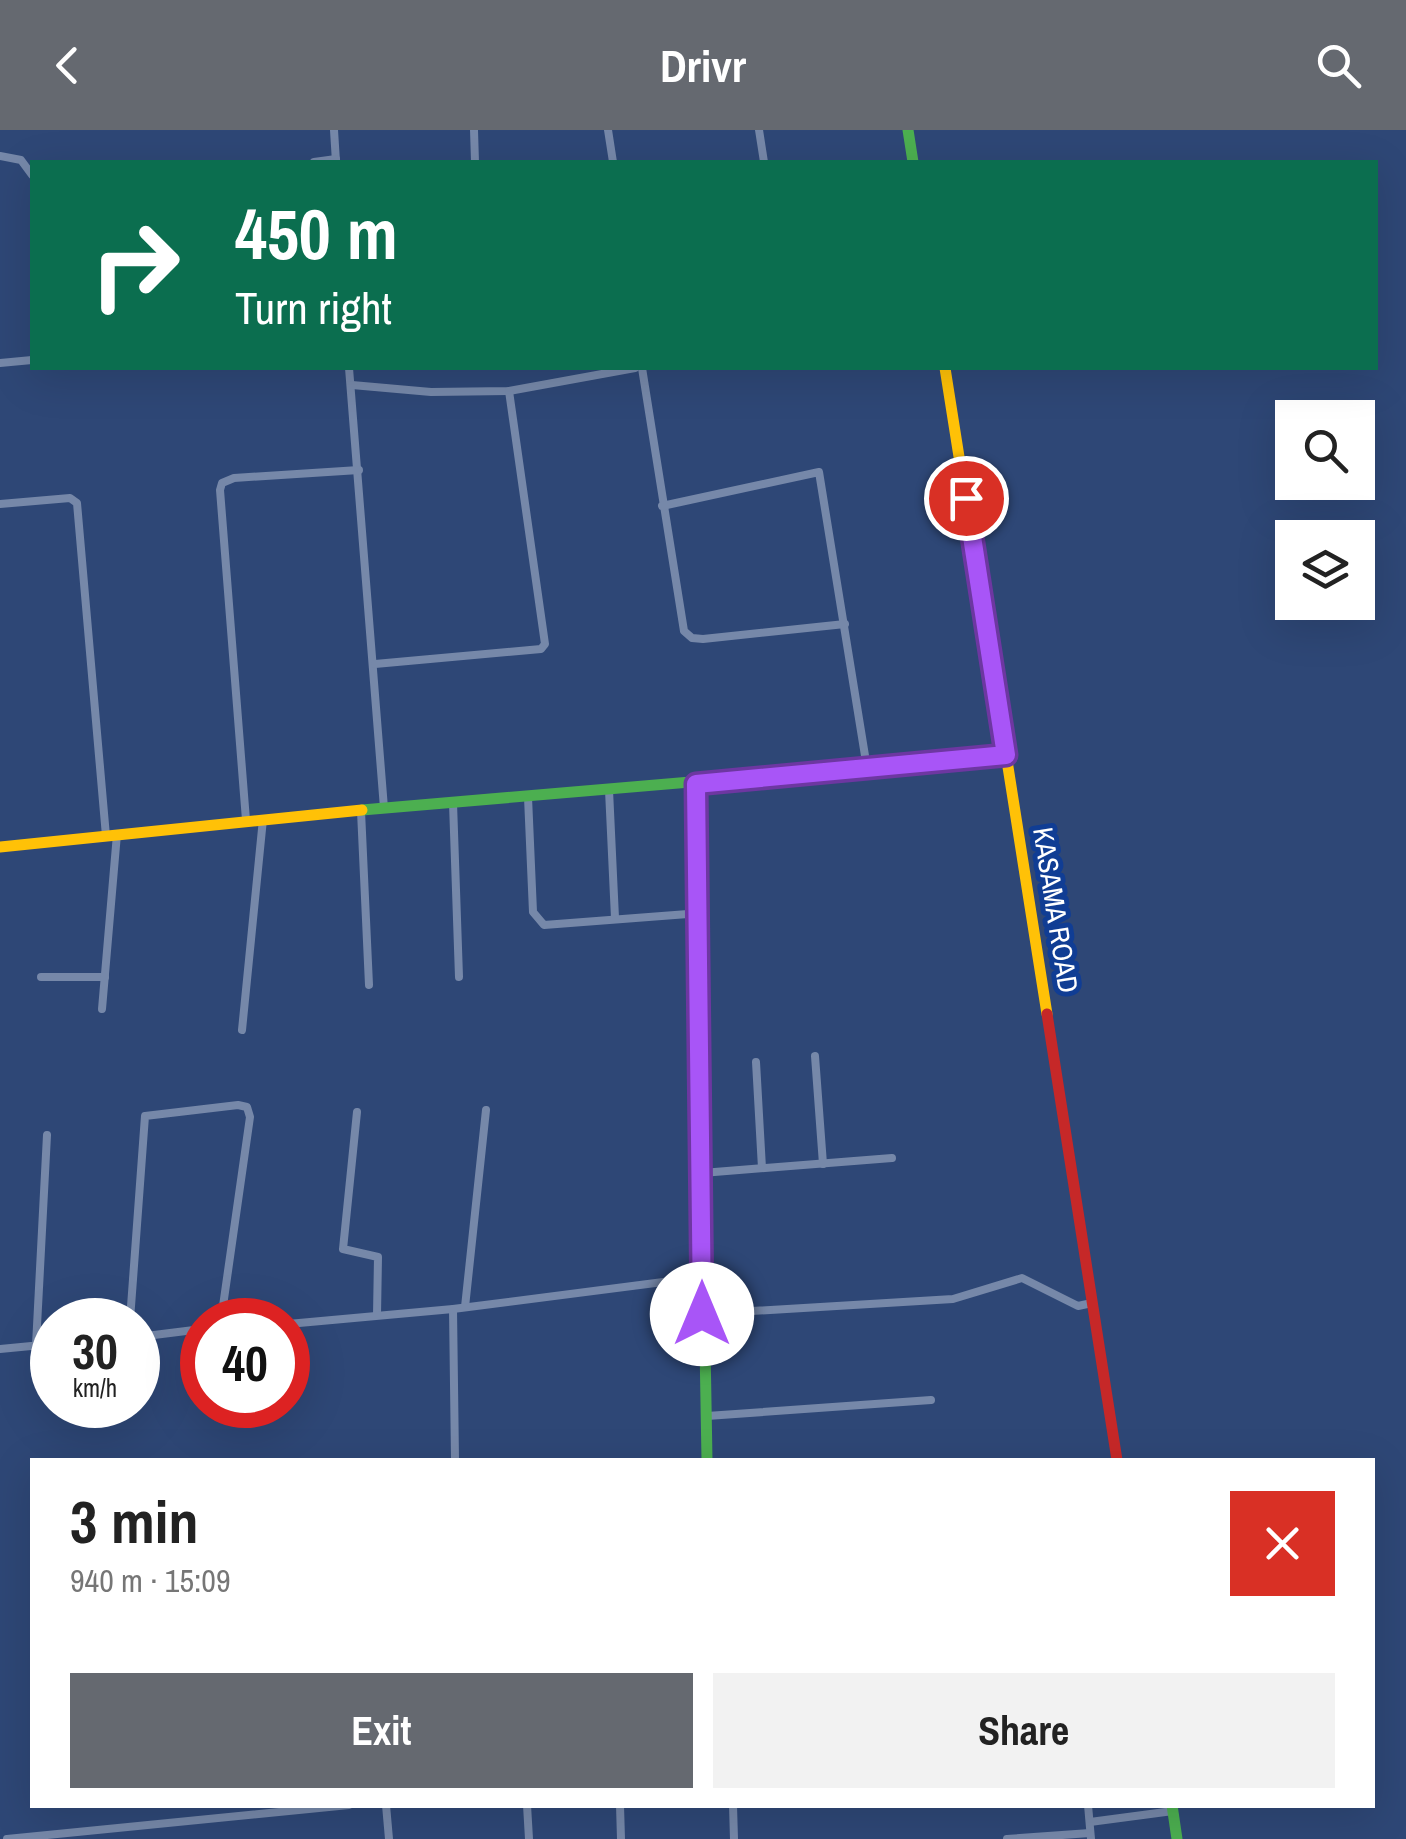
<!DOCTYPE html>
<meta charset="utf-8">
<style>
:root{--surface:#fff;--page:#f2f2f2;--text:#222;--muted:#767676;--accent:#656970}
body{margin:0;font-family:"Archivo Narrow",sans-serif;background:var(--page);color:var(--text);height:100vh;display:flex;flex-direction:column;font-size:38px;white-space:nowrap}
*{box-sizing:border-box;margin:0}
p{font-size:32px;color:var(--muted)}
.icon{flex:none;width:55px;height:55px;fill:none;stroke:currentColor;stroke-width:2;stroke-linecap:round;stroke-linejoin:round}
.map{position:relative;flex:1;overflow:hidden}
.details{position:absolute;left:30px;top:1328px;width:1345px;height:350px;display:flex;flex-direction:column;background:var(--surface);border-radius:0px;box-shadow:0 10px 40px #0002}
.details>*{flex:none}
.top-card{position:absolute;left:30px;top:30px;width:1348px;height:210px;border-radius:0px;box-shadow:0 10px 40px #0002;background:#0b6e4f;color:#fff;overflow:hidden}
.tools{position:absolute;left:1275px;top:270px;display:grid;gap:20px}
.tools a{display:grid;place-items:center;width:100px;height:100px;border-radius:0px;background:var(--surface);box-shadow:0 10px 40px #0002;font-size:50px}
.speed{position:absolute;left:30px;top:1168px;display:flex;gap:20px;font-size:50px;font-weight:700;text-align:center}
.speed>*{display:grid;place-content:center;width:130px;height:130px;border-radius:50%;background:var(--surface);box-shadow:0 10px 40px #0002;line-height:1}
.speed small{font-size:25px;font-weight:400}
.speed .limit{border:15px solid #d22;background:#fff;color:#111}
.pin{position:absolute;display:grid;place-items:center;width:85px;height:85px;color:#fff;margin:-42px;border:5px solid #fff;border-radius:50%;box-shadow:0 2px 10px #0007}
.me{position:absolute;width:110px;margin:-55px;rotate:0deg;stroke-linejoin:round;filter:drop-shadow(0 0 8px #0008)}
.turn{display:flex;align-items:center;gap:35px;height:210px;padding:0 40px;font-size:45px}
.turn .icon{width:130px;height:130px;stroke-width:2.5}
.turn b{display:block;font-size:70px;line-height:85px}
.round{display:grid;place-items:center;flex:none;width:105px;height:105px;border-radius:0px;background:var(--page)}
.head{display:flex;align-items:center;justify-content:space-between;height:170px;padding:0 40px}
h1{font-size:60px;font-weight:700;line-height:75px}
.action{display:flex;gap:20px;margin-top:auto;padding:20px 40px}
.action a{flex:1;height:115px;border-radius:0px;background:var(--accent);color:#fff;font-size:40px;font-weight:700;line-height:115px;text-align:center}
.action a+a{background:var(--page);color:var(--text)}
header{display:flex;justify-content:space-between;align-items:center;height:130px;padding:0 40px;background:var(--accent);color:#fff;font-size:45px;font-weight:700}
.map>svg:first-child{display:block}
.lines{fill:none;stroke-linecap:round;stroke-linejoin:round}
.street{stroke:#7688a9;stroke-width:8}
.fast{stroke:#4caf50;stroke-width:11}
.slow{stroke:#ffc107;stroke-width:11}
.jam{stroke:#c62828;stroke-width:11}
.route-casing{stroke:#6d37a1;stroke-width:25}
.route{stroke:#a855f7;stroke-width:18}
.labels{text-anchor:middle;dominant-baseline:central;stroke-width:10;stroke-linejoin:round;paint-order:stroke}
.street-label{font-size:28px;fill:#fff;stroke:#103d94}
</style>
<header><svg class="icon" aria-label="back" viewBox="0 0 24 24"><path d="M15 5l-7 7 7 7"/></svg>Drivr<svg class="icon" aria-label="search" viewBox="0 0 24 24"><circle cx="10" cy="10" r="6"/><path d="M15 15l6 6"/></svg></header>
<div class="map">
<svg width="1406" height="1709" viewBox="0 0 1406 1709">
<rect width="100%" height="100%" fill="#2e4776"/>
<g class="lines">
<g class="street">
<path d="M 334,0 L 336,32"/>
<path d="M 474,0 L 475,32"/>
<path d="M 608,0 L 613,32"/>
<path d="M 759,0 L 764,32"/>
<path d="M 0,26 L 21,30 L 32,45"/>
<path d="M 314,32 L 336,29"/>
<path d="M 0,233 L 32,230"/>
<path d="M 349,238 L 384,678"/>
<path d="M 642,238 L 684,501 L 692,508 L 703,509 L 845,494"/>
<path d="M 352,255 L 431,262 L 509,261 L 635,238"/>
<path d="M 0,374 L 70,368 L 77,373 L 106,706"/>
<path d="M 662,376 L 819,342 L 867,638"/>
<path d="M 375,534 L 541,519 L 545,514 L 509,261"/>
<path d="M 609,660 L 615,788"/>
<path d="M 528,667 L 533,782 L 544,795 L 701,783"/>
<path d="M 453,673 L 459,847"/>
<path d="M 361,681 L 369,855"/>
<path d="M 246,690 L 220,360 L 222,353 L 234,348 L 359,340"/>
<path d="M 41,847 L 105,847"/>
<path d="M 102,879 L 117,704"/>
<path d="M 242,900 L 263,689"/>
<path d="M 815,926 L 823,1034"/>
<path d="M 756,932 L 762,1038"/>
<path d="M 357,982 L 343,1119 L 378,1127 L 377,1185"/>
<path d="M 702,1043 L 892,1028"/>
<path d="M 465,1177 L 486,980"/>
<path d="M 453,1179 L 455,1330"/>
<path d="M 702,1184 L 953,1169 L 1022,1148 L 1078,1176 L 1092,1173"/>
<path d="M 130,1190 L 145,986 L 238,975 L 247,977 L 250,987 L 221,1190"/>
<path d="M 288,1194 L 453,1179 L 702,1147"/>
<path d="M 138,1207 L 202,1199"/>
<path d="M 36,1215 L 47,1005"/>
<path d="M 0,1219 L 52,1214"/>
<path d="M 707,1286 L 931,1270"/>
<path d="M 386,1675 L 389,1709"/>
<path d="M 527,1675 L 529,1709"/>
<path d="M 620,1675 L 621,1709"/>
<path d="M 733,1675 L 734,1709"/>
<path d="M 1088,1675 L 1091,1709"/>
<path d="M 1090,1692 L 1173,1681"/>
<path d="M 7,1709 L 349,1675"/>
<path d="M 1007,1709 L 1090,1703"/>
</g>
<g class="fast">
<path d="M 908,0 L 913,32"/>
<path d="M 362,680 L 1006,625"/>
<path d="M 703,1100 L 707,1330"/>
<path d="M 1172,1675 L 1177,1709"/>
</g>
<g class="slow">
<path d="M 945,238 L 1047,884"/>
<path d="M 0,717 L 362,680"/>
</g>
<g class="jam">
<path d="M 695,654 L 703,1100"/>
<path d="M 1047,884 L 1117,1330"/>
</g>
</g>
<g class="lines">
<defs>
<path id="route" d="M 702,1184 L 696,654 L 1006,625 L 966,368"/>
</defs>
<use href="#route" class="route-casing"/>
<use href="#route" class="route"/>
</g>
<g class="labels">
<g class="street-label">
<text transform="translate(1056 780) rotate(81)">KASAMA ROAD</text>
</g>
</g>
</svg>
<div class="tools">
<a><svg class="icon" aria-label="search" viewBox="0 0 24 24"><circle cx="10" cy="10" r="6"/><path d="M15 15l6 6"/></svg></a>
<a><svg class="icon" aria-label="layers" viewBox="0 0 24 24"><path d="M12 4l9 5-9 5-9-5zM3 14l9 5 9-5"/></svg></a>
</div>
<div class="speed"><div>30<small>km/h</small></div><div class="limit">40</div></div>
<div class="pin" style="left:966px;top:368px;background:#d93025"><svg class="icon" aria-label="arrive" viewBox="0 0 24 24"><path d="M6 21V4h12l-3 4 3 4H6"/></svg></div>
<svg class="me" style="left:702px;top:1184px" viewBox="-20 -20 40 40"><circle r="19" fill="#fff"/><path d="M0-13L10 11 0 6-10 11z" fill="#a855f7"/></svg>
<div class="top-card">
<div class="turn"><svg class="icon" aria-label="right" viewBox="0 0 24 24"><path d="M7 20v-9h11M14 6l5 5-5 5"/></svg><div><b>450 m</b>Turn right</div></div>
</div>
<section class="details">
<div class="head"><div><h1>3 min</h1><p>940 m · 15:09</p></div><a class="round" style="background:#d93025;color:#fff"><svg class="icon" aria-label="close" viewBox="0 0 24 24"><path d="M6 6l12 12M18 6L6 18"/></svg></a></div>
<div class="action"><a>Exit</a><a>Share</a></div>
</section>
</div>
